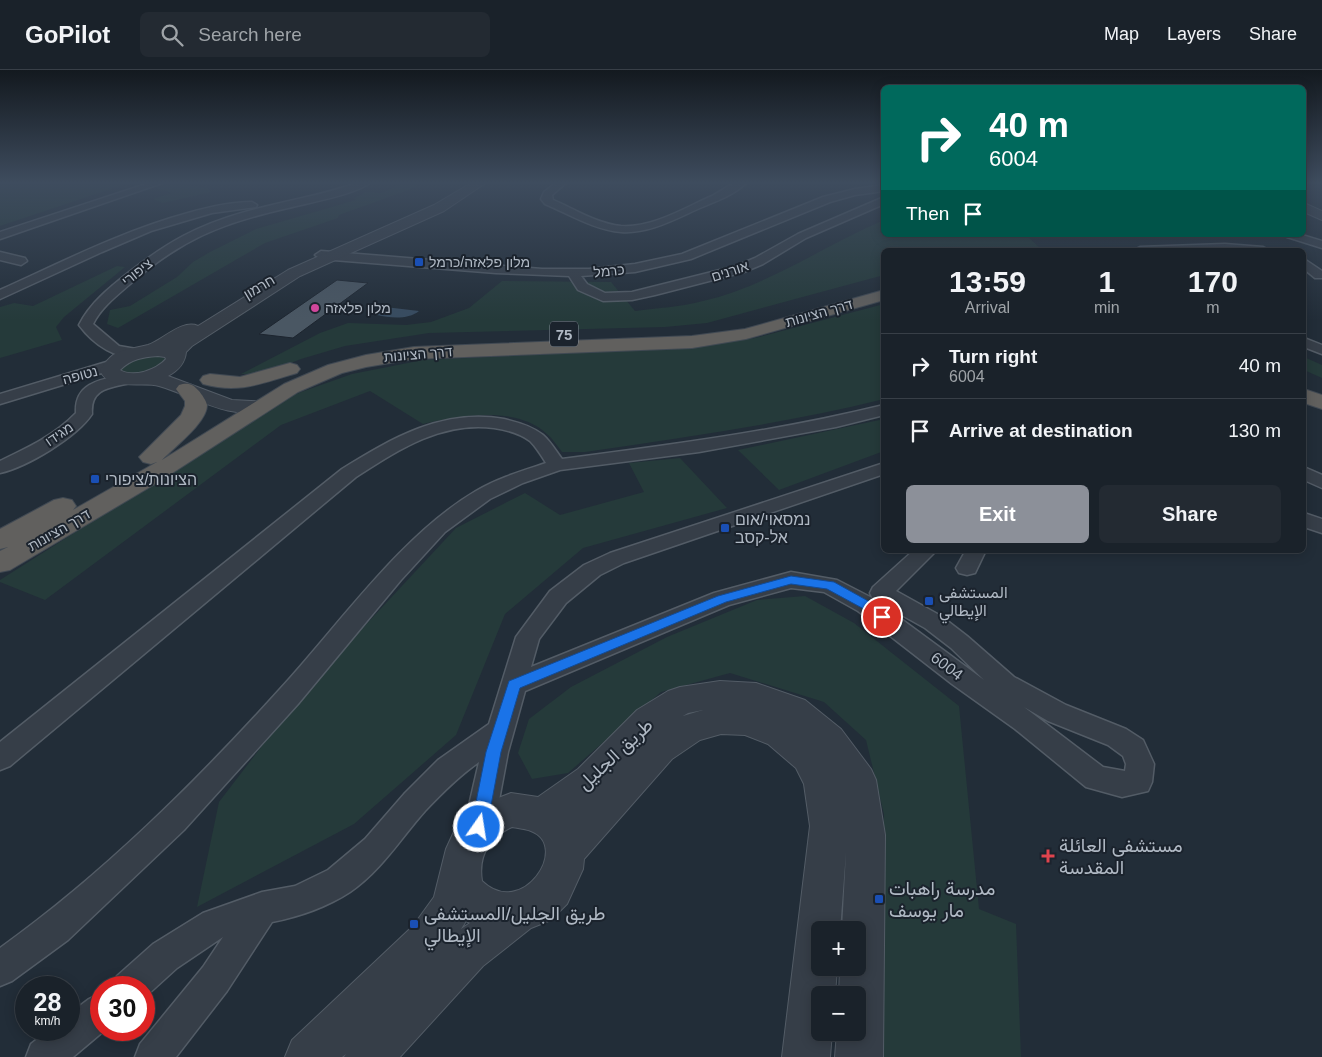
<!DOCTYPE html>
<meta charset="utf-8">
<style>
:root{--surface:#1a222a;--page:#232a32;--text:#f1f3f6;--muted:#9fa4a8;--line:#383f47;--accent:#8c9099}
body{margin:0;font-family:Helvetica,Vazirmatn,Heebo,sans-serif;background:var(--page);color:var(--text);height:100vh;display:flex;flex-direction:column;font-size:19px;white-space:nowrap}
*{box-sizing:border-box;margin:0}
p{font-size:16px;color:var(--muted)}
.icon{flex:none;width:28px;height:28px;fill:none;stroke:currentColor;stroke-width:2;stroke-linecap:round;stroke-linejoin:round}
.map{position:relative;flex:1;overflow:hidden}
.side{position:absolute;left:881px;top:178px;width:425px;height:305px;display:flex;flex-direction:column;background:var(--surface);border-radius:8px;box-shadow:0 2px 12px #0003,0 0 0 1px var(--line)}
.side>*{flex:none}
.banner{position:absolute;left:881px;top:15px;width:425px;height:152px;border-radius:8px;box-shadow:0 2px 12px #0003,0 0 0 1px var(--line);background:#00695c;color:#fff;overflow:hidden}
.fabs{position:absolute;left:811px;top:851px;display:grid;gap:10px}
.fabs a{display:grid;place-items:center;width:55px;height:55px;border-radius:8px;background:var(--surface);box-shadow:0 2px 12px #0003,0 0 0 1px var(--line);font-size:25px}
.speed{position:absolute;left:15px;top:906px;display:flex;gap:10px;font-size:25px;font-weight:700;text-align:center}
.speed>*{display:grid;place-content:center;width:65px;height:65px;border-radius:50%;background:var(--surface);box-shadow:0 2px 12px #0003,0 0 0 1px var(--line);line-height:1}
.speed small{font-size:12px;font-weight:400}
.speed .limit{border:8px solid #d22;background:#fff;color:#111}
.pin{position:absolute;display:grid;place-items:center;width:42px;height:42px;color:#fff;margin:-21px;border:2px solid #fff;border-radius:50%;box-shadow:0 1px 5px #0007}
.me{position:absolute;width:55px;margin:-28px;rotate:13deg;stroke-linejoin:round;filter:drop-shadow(0 0 4px #0008)}
.turn{display:flex;align-items:center;gap:18px;height:105px;padding:0 25px;font-size:22px}
.turn .icon{width:65px;height:65px;stroke-width:2.5}
.turn b{display:block;font-size:35px;line-height:42px}
.then{display:flex;align-items:center;height:48px;padding:0 25px;background:#0003;gap:10px;font-size:19px}
.eta{display:flex;justify-content:space-evenly;align-items:center;height:85px;text-align:center}
.eta b{font-size:30px;font-weight:700;line-height:35px}
.button{display:flex;gap:10px;margin-top:auto;padding:10px 25px}
.button a{flex:1;height:58px;border-radius:8px;background:var(--accent);color:#fff;font-size:20px;font-weight:700;line-height:58px;text-align:center}
.button a+a{background:var(--page);color:var(--text)}
ul{padding:0;list-style:none}
li{display:flex;align-items:center;gap:15px;height:65px;padding:0 25px;border-top:1px solid var(--line)}
li div{flex:1}
li b{display:block;font-size:19px}
li em{font-style:normal}
header{display:flex;align-items:center;gap:30px;box-sizing:border-box;height:70px;padding:0 25px;background:var(--surface);border-bottom:1px solid var(--line)}
header strong{font-size:24px}
nav{display:flex;gap:28px;margin-inline-start:auto;font-size:18px}
.search{width:350px;height:45px;background:var(--page);display:flex;align-items:center;gap:12px;box-sizing:border-box;padding:0 18px;border-radius:8px;color:var(--muted);font-size:19px}
.map>svg:first-child{display:block}
.green{fill:#253a3a}
.water{fill:#384c60}
.building{fill:#4a5763;stroke:#1d252f}
.lines{fill:none;stroke-linecap:round;stroke-linejoin:round}
.minor-casing{stroke:#535c66;stroke-width:3}
.tertiary-casing{stroke:#535c66;stroke-width:2}
.trunk-casing{stroke:#404953;stroke-width:2}
.minor{fill:#363e48;fill-rule:evenodd}
.tertiary{fill:#363e48;fill-rule:evenodd}
.trunk{fill:#61605e;fill-rule:evenodd}
.route{fill:#1a73e8;stroke:#114b97}
.transit-dot{fill:#1a4fb4;stroke:#1b232d;stroke-width:2}
.hotel-dot{fill:#d1479c;stroke:#1b232d;stroke-width:2}
.health-dot{fill:#e0444e;stroke:#1b232d;stroke-width:2}
.labels{text-anchor:middle;dominant-baseline:central;stroke-width:4;stroke-linejoin:round;paint-order:stroke}
.far-poi-label{font-size:14px;fill:#b0b9c4;stroke:#1b232d;text-anchor:start}
.far-street-label{font-size:14px;fill:#b0b9c4;stroke:#1b232d}
.shield{fill:#1b232d;stroke:#838c97;stroke-width:1}
.shield-label{font-size:15px;font-weight:bold;fill:#b0b9c4}
.poi-label{font-size:16px;fill:#b0b9c4;stroke:#1b232d;text-anchor:start}
.street-label{font-size:16px;fill:#b0b9c4;stroke:#1b232d}
.near-street-label{font-size:19px;fill:#b0b9c4;stroke:#1b232d}
.near-poi-label{font-size:19px;fill:#b0b9c4;stroke:#1b232d;text-anchor:start}
</style>
<header>
<strong>GoPilot</strong>
<div class="search"><svg class="icon" aria-label="search" viewBox="0 0 24 24"><circle cx="10" cy="10" r="6"/><path d="M15 15l6 6"/></svg>Search here</div>
<nav><a>Map</a><a>Layers</a><a>Share</a></nav>
</header>
<div class="map">
<svg width="1322" height="987" viewBox="0 0 1322 987">
<rect width="100%" height="100%" fill="#222d38"/>
<g class="green">
<path d="M 0,112 L 132,112 L 0,156 Z"/>
<path d="M 175,112 L 195,112 L 186,115 L 208,118 L 211,122 L 163,133 L 153,129 L 172,123 L 157,118 Z"/>
<path d="M 406,112 L 426,112 L 406,121 L 339,145 L 338,148 L 265,173 L 118,258 L 107,254 L 110,240 L 130,236 L 177,207 L 193,192 L 210,182 L 256,159 L 356,130 L 354,128 L 366,122 L 381,123 Z"/>
<path d="M 884,150 L 884,165 L 1026,165 L 1042,180 L 884,180 L 884,205 L 707,253 L 665,257 L 429,263 L 345,276 L 301,289 L 263,304 L 241,304 L 320,263 L 348,253 L 406,255 L 431,252 L 469,238 L 502,211 L 611,212 L 635,241 C 657,238 681,237 703,231 C 768,216 823,176 884,150 Z"/>
<path d="M 117,196 L 125,197 L 64,247 L 56,257 L 62,270 L 0,288 L 0,237 L 14,233 L 33,236 Z"/>
<path d="M 884,234 L 884,329 L 880,330 C 783,354 684,367 585,382 L 562,382 C 557,376 553,369 547,364 C 516,335 460,346 423,354 L 370,321 L 281,355 L 45,530 L 0,512 L 0,510 L 290,326 L 352,304 L 423,290 L 678,278 L 755,268 Z"/>
<path d="M 153,285 L 165,288 L 164,293 C 151,299 136,308 122,300 L 122,298 L 126,292 Z"/>
<path d="M 1304,287 L 1322,295 L 1322,308 L 1304,300 Z"/>
<path d="M 884,349 L 884,381 L 779,420 L 738,380 Z"/>
<path d="M 680,388 L 727,438 L 583,478 L 505,544 L 456,665 L 354,754 L 197,837 L 219,732 L 304,621 L 456,458 L 525,423 L 560,445 L 644,422 L 629,393 Z"/>
<path d="M 805,526 L 854,553 L 959,636 L 979,839 L 1016,854 L 1021,987 L 882,987 L 884,744 L 866,670 L 824,632 L 730,603 L 661,622 L 568,703 L 532,709 L 518,683 L 529,649 L 571,617 L 667,567 L 757,530 Z"/>
</g>
<path class="water" d="M 385,237 L 419,241 C 408,250 390,248 377,245 Z"/>
<path class="building" d="M 337,210 L 368,213 L 293,268 L 259,264 Z"/>
<g class="lines">
<defs>
<g id="minor">
<path d="M 152,112 L 165,112 L 0,169 L 0,162 Z"/>
<path d="M 359,112 L 371,112 C 358,124 307,133 288,138 C 221,153 180,170 129,215 C 115,227 101,238 93,254 L 119,276 L 142,280 L 144,283 L 142,286 C 118,292 93,274 79,255 C 90,233 109,218 128,203 C 168,172 196,156 245,142 C 283,131 322,126 359,112 Z"/>
<path d="M 557,112 L 567,112 L 552,125 L 553,130 C 574,139 598,154 621,156 C 653,158 684,138 712,126 C 724,120 733,110 747,112 C 735,125 716,131 700,138 C 675,149 649,164 621,162 C 595,160 569,144 545,134 L 541,129 L 544,122 Z"/>
<path d="M 884,115 L 884,121 L 855,125 L 830,132 L 691,189 L 635,202 L 581,206 L 587,214 L 605,223 L 632,222 L 736,196 L 755,188 L 798,164 L 884,127 L 884,134 L 806,168 L 763,194 L 744,202 L 655,225 L 632,230 L 603,231 L 578,220 L 569,206 L 496,203 L 321,189 L 315,185 L 321,181 L 542,199 L 589,199 L 635,194 L 682,184 L 823,127 L 855,119 Z"/>
<path d="M 252,132 L 257,135 L 256,137 L 212,143 L 151,161 L 102,182 L 0,229 L 0,220 C 62,192 122,161 188,143 C 209,137 230,132 252,132 Z"/>
<path d="M 1285,165 L 1302,165 L 1322,171 L 1322,178 L 1287,167 Z"/>
<path d="M 1225,174 L 1263,177 L 1269,180 L 1134,180 L 1140,177 Z"/>
<path d="M 0,182 L 25,188 L 27,191 L 21,195 L 0,190 Z"/>
<path d="M 1304,189 L 1322,201 L 1322,208 L 1315,208 L 1304,199 Z"/>
<path d="M 1304,268 L 1322,275 L 1322,284 L 1304,277 Z"/>
<path d="M 113,290 L 118,292 L 121,295 L 118,298 L 0,334 L 0,324 Z"/>
<path d="M 129,304 L 134,306 L 137,309 L 134,312 C 113,318 90,316 92,344 C 77,367 27,397 0,403 L 0,391 C 27,378 55,365 76,343 C 74,311 104,309 129,304 Z"/>
<path d="M 884,335 L 884,345 L 836,357 L 699,382 L 560,400 L 523,413 L 490,429 L 445,462 L 401,510 L 298,634 L 184,760 L 68,870 L 12,911 L 0,916 L 0,878 C 103,804 195,713 280,619 C 339,555 401,465 476,421 C 498,408 522,401 546,393 C 541,385 536,377 530,371 C 519,363 507,360 494,358 C 441,351 398,380 356,407 L 10,696 L 0,700 L 0,672 L 342,399 C 392,368 443,338 504,349 C 517,352 532,356 543,365 C 550,371 556,381 562,389 C 670,375 778,361 884,335 Z"/>
<path d="M 884,393 L 884,404 L 624,493 L 600,505 L 566,533 L 539,569 L 531,597 L 714,523 L 791,502 L 837,510 L 874,529 L 984,610 L 951,578 L 925,558 L 873,529 L 870,523 L 873,517 L 914,480 L 937,480 L 896,521 L 941,546 L 967,566 L 1014,607 L 1066,635 L 1126,659 L 1143,670 L 1154,694 L 1152,712 L 1148,721 L 1122,727 L 1086,717 L 1015,659 L 952,614 L 858,541 L 824,522 L 791,518 L 729,535 L 525,621 L 508,682 L 494,757 L 489,767 L 479,771 L 469,767 L 464,757 L 479,692 C 459,706 442,723 425,741 C 401,768 381,801 350,822 C 327,837 298,847 272,852 L 227,921 L 176,987 L 135,987 L 140,974 L 203,897 L 223,867 L 177,898 L 144,928 L 144,918 L 112,918 L 117,906 L 153,874 L 203,843 L 262,822 L 295,816 L 328,800 L 365,769 L 405,723 L 438,690 L 489,654 L 516,567 L 550,521 L 584,495 L 610,483 ZM 1024,637 L 1048,651 L 1108,675 L 1123,686 L 1126,694 L 1125,701 L 1103,697 Z"/>
<path d="M 1304,397 L 1322,405 L 1322,418 L 1304,410 Z"/>
<path d="M 1304,443 L 1322,449 L 1322,463 L 1304,457 Z"/>
<path d="M 966,480 L 986,480 L 975,503 L 967,505 L 959,503 L 956,498 Z"/>
<path d="M 101,923 L 101,960 L 105,960 L 73,987 L 26,987 L 31,974 L 49,960 L 69,960 L 69,944 L 89,929 Z"/>
</g>
<g id="tertiary">
<path d="M 473,112 L 487,112 L 444,141 L 300,206 L 192,276 L 186,282 C 185,293 179,300 168,306 L 232,330 L 269,332 L 273,336 L 269,340 C 229,351 196,327 159,316 C 142,311 108,322 100,300 C 104,294 108,289 113,285 C 124,279 136,278 148,275 C 163,270 182,249 198,256 L 288,200 L 434,135 ZM 158,286 L 165,287 L 166,289 C 156,300 134,308 120,300 C 131,289 143,287 158,286 Z"/>
<path d="M 1304,133 L 1322,141 L 1322,150 L 1304,142 Z"/>
<path d="M 720,611 L 756,613 L 805,630 L 841,659 L 871,699 L 876,710 L 885,765 L 883,987 L 835,987 L 837,962 L 858,962 L 858,925 L 839,925 L 840,898 L 858,898 L 858,860 L 842,860 L 846,782 L 840,860 L 820,860 L 820,898 L 837,898 L 835,925 L 820,925 L 820,962 L 832,962 L 830,987 L 782,987 L 810,756 L 804,714 L 796,698 L 768,674 L 745,665 L 721,664 L 700,670 L 672,689 L 584,789 L 583,799 L 567,834 L 551,850 L 531,858 L 483,896 L 400,987 L 344,987 L 346,984 L 342,987 L 285,987 L 292,970 L 413,856 L 434,827 L 446,779 L 457,755 L 465,745 L 480,735 L 511,723 L 538,727 L 578,699 L 637,640 L 668,621 L 680,617 ZM 703,640 L 683,646 L 688,643 ZM 512,757 C 518,758 526,759 531,761 C 571,776 522,850 482,811 C 478,785 489,768 512,757 ZM 466,851 L 470,853 L 461,859 Z"/>
</g>
<g id="trunk">
<path d="M 884,220 L 884,230 L 746,269 L 692,278 L 414,289 L 366,297 L 342,303 L 298,322 L 160,411 L 10,500 L 0,502 L 0,481 L 8,477 L 0,479 L 0,459 L 54,430 L 63,428 L 72,430 L 76,436 L 73,440 L 157,392 L 151,394 L 143,392 L 139,387 L 181,345 L 185,336 L 185,331 L 176,319 L 179,315 C 188,312 193,314 199,321 C 202,325 206,330 207,335 C 207,353 173,378 162,390 L 284,314 L 328,295 L 366,285 L 414,277 L 692,266 L 745,259 Z"/>
<path d="M 290,293 L 297,295 L 300,299 L 297,303 C 262,313 240,324 203,314 L 200,310 L 203,306 L 210,304 L 240,307 Z"/>
<path d="M 1304,319 L 1322,325 L 1322,339 L 1304,333 Z"/>
</g>
</defs>
<use href="#minor" class="minor-casing"/>
<use href="#tertiary" class="tertiary-casing"/>
<use href="#trunk" class="trunk-casing"/>
<use href="#minor" class="minor"/>
<use href="#tertiary" class="tertiary"/>
<use href="#trunk" class="trunk"/>
</g>
<linearGradient id="sky" x2="0" y2="1"><stop stop-color="#13191f"/><stop offset="0.45" stop-color="#3e4c5e"/><stop offset="1" stop-color="#3e4c5e" stop-opacity="0"/></linearGradient>
<rect width="1322" height="250" fill="url(#sky)"/>
<path class="route" d="M 791,506 L 834,512 L 870,532 L 888,547 L 886,550 L 877,550 L 862,538 L 827,519 L 791,514 L 726,532 L 520,618 L 501,682 L 487,757 L 485,762 L 479,764 L 474,762 L 471,757 L 486,682 L 509,611 L 718,526 Z"/>
<g class="transit-dot">
<rect x="414" y="187" width="10" height="10" rx="2.5"/>
<rect x="90" y="404" width="10" height="10" rx="2.5"/>
<rect x="720" y="453" width="10" height="10" rx="2.5"/>
<rect x="924" y="526" width="10" height="10" rx="2.5"/>
<rect x="874" y="824" width="10" height="10" rx="2.5"/>
<rect x="409" y="849" width="10" height="10" rx="2.5"/>
</g>
<circle class="hotel-dot" cx="315" cy="238" r="5"/>
<path class="health-dot" d="M1045.5 778.5h5v5h5v5h-5v5h-5v-5h-5v-5h5z"/>
<g class="labels">
<g class="far-poi-label">
<text x="429" y="192">מלון פלאזה/כרמל</text>
<text x="325" y="238">מלון פלאזה</text>
</g>
<g class="far-street-label">
<text transform="translate(609 201) rotate(-6)">כרמל</text>
<text transform="translate(730 201) rotate(-18)">אורנים</text>
<text transform="translate(137 202) rotate(-38)">ציפורי</text>
<text transform="translate(259 217) rotate(-31)">חרמון</text>
<text transform="translate(819 243) rotate(-16)">דרך הציונות</text>
<text transform="translate(418 284) rotate(-5)">דרך הציונות</text>
<text transform="translate(80 305) rotate(-15)">נטופה</text>
<text transform="translate(59 364) rotate(-34)">מגידו</text>
<text transform="translate(59 460) rotate(-30)">דרך הציונות</text>
</g>
<rect class="shield" x="550" y="251.5" width="28" height="25" rx="4"/>
<g class="shield-label">
<text x="564" y="264">75</text>
</g>
<g class="poi-label">
<text x="105" y="409">הציונות/ציפורי</text>
<text x="735" y="449">נמסאוי/אום<tspan x="735" dy="18">אל-קסב</tspan></text>
<text x="939" y="522">المستشفى<tspan x="939" dy="18">الإيطالي</tspan></text>
</g>
<g class="street-label">
<text transform="translate(947 596) rotate(37)">6004</text>
</g>
<g class="near-street-label">
<text transform="translate(615 684) rotate(-43)">طريق الجليل</text>
</g>
<g class="near-poi-label">
<text x="1059" y="775">مستشفى العائلة<tspan x="1059" dy="22">المقدسة</tspan></text>
<text x="889" y="818">مدرسة راهبات<tspan x="889" dy="22">مار يوسف</tspan></text>
<text x="424" y="843">طريق الجليل/المستشفى<tspan x="424" dy="22">الإيطالي</tspan></text>
</g>
</g>
</svg>
<div class="fabs">
<a>+</a>
<a>−</a>
</div>
<div class="speed"><div>28<small>km/h</small></div><div class="limit">30</div></div>
<div class="pin" style="left:882px;top:547px;background:#d93025"><svg class="icon" aria-label="arrive" viewBox="0 0 24 24"><path d="M6 21V4h12l-3 4 3 4H6"/></svg></div>
<svg class="me" style="left:479px;top:757px" viewBox="-20 -20 40 40"><circle r="17" fill="#1a73e8" stroke="#fff" stroke-width="3"/><path d="M0-11L8 9 0 5-8 9z" fill="#fff"/></svg>
<div class="banner">
<div class="turn"><svg class="icon" aria-label="right" viewBox="0 0 24 24"><path d="M7 20v-9h11M14 6l5 5-5 5"/></svg><div><b>40 m</b>6004</div></div>
<div class="then">Then<svg class="icon" aria-label="arrive" viewBox="0 0 24 24"><path d="M6 21V4h12l-3 4 3 4H6"/></svg></div>
</div>
<section class="side">
<div class="eta">
<div><b>13:59</b><p>Arrival</p></div>
<div><b>1</b><p>min</p></div>
<div><b>170</b><p>m</p></div>
</div>
<ul>
<li><svg class="icon" aria-label="right" viewBox="0 0 24 24"><path d="M7 20v-9h11M14 6l5 5-5 5"/></svg><div><b>Turn right</b><p>6004</p></div><em>40 m</em></li>
<li><svg class="icon" aria-label="arrive" viewBox="0 0 24 24"><path d="M6 21V4h12l-3 4 3 4H6"/></svg><div><b>Arrive at destination</b></div><em>130 m</em></li>
</ul>
<div class="button"><a>Exit</a><a>Share</a></div>
</section>
</div>
